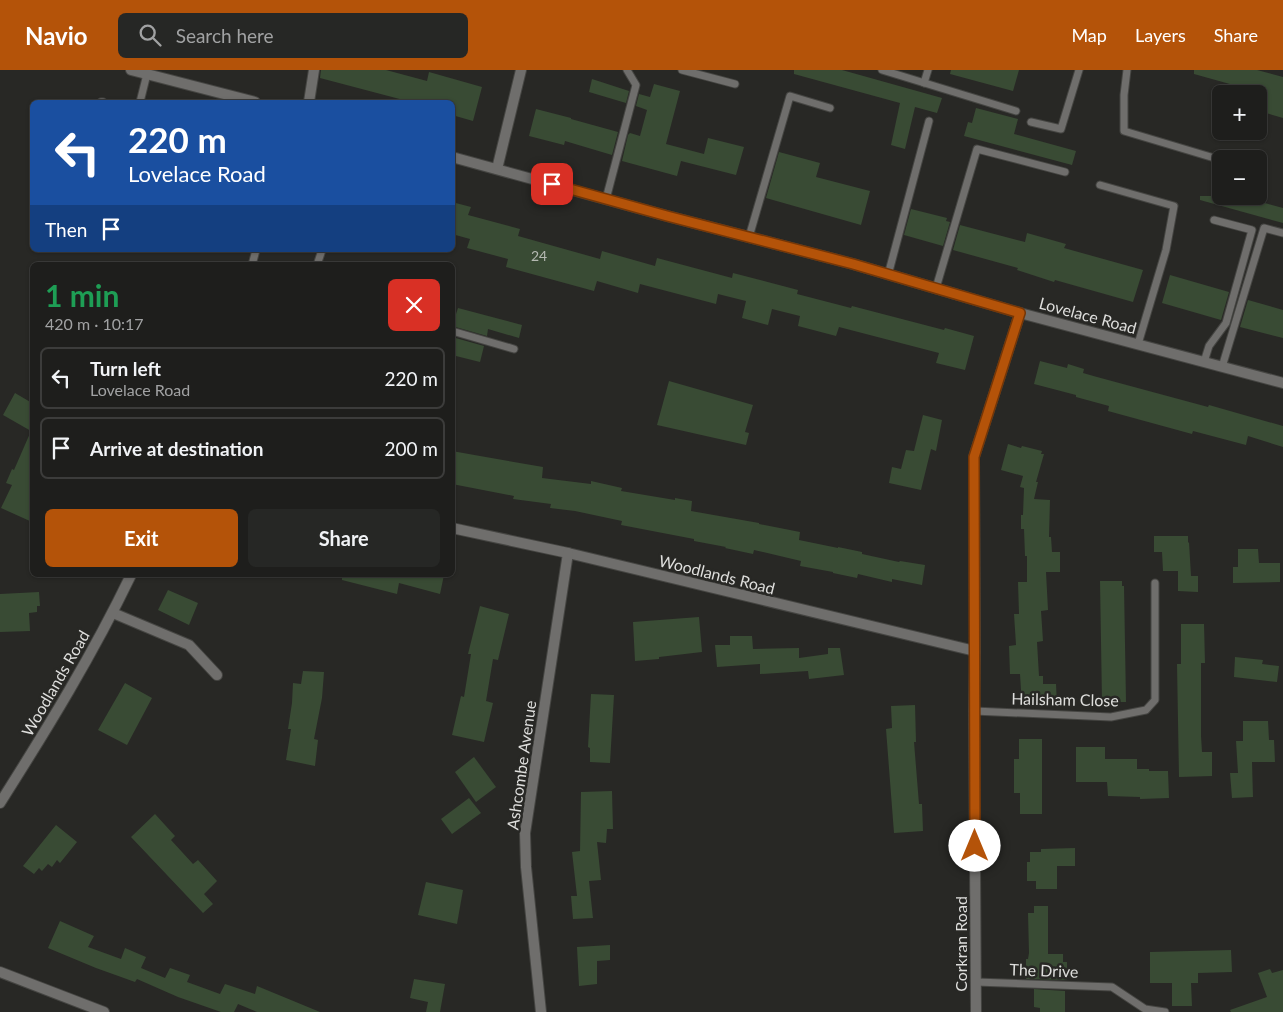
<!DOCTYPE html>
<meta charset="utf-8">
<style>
:root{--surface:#1e1e1c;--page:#262725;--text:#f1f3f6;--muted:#a1a2a3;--line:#3c3c3b;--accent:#b45309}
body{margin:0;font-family:Lato,sans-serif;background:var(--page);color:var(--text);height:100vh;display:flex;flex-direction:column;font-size:19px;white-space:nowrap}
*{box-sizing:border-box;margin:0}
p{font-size:16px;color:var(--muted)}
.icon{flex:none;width:28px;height:28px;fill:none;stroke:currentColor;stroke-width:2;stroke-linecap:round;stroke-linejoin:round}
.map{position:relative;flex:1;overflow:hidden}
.sheet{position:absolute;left:30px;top:192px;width:425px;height:315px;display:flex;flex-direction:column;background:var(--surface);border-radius:8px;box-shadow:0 1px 4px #0004,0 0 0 1px var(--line)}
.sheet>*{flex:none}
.top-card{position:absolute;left:30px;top:30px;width:425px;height:152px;border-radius:8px;box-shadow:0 1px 4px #0004,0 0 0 1px var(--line);background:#1a4fa0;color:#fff;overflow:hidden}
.buttons{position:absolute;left:1212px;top:15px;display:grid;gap:10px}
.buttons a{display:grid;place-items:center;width:55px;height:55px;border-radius:8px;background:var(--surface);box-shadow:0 1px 4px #0004,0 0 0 1px var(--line);font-size:25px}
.pin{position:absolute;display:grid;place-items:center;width:42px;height:42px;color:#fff;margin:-21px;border-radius:10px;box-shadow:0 2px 8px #0006}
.me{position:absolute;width:55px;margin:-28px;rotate:0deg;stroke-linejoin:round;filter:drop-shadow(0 0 4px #0008)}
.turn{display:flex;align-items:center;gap:18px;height:105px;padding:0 15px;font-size:22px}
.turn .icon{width:65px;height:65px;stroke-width:2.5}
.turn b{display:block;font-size:35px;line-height:42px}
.then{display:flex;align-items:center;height:48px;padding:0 15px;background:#0003;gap:10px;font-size:19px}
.round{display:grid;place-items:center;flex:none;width:52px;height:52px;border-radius:8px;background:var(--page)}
.headline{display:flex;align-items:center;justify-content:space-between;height:85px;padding:0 15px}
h1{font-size:30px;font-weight:700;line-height:38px;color:#1e9e55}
.action{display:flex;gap:10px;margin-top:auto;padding:10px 15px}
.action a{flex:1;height:58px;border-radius:8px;background:var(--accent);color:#fff;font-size:20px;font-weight:700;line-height:58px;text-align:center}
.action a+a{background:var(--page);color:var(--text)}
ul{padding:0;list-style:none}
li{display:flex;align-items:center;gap:15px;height:62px;margin:0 10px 8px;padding:0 5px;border:2px solid var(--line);border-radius:8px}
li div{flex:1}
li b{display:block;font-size:19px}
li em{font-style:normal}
header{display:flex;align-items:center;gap:30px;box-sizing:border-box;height:70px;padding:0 25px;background:var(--accent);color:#fff}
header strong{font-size:24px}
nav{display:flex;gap:28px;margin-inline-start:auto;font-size:18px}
.search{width:350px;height:45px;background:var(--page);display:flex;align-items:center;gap:12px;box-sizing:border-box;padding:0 18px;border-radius:8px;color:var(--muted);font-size:19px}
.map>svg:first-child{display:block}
.building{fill:#394b34}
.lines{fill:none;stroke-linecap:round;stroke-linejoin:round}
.service-casing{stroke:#454542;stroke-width:9}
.minor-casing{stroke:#454542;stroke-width:12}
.service{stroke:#6f6e6c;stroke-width:7}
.minor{stroke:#6f6e6c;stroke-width:10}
.route-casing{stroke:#753606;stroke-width:12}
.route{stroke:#b45309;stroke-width:9}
.labels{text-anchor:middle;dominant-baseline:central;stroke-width:5;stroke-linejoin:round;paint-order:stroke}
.number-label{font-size:14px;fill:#b5b9b2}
.street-label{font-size:16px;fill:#dededc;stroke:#282825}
</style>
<header>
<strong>Navio</strong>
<div class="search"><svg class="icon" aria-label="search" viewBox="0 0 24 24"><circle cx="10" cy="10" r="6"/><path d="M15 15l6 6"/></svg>Search here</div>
<nav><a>Map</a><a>Layers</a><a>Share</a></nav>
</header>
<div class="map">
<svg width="1283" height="942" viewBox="0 0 1283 942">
<rect width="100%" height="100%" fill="#282825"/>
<g class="building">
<path d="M 321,0 L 386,0 L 427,11 L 429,2 L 482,17 L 473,51 L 452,45 L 452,32 L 411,32 L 320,8 Z"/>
<path d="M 794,0 L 842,0 L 942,28 L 937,43 L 915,37 L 905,79 L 891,75 L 900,33 L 794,4 Z"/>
<path d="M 951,0 L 1019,0 L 1013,21 L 950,4 Z"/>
<path d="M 1194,0 L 1257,0 L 1283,7 L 1283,48 L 1259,41 L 1262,23 L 1194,4 Z"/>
<path d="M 592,9 L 629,21 L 626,33 L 589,22 Z"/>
<path d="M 654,14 L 680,21 L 666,74 L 704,84 L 708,68 L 744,77 L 736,105 L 681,91 L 677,106 L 622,91 L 628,65 L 630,63 L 640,66 L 647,40 L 636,36 L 639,24 L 650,27 Z"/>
<path d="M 976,38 L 1018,49 L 1014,64 L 1076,81 L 1072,95 L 964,66 L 968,52 L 972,53 Z"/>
<path d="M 536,39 L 571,48 L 571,49 L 618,62 L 612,85 L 565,71 L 564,75 L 529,66 Z"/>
<path d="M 779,82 L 820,93 L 816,107 L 870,121 L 861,155 L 766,128 Z"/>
<path d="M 1200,126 L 1239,126 L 1283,138 L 1283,153 L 1200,130 Z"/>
<path d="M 452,132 L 471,137 L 468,145 L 520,159 L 518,166 L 600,189 L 602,181 L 655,196 L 657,188 L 732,208 L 733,203 L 798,220 L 797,224 L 851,238 L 852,236 L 944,260 L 945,258 L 974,266 L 965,300 L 936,293 L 939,283 L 839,257 L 836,266 L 798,256 L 800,246 L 772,239 L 768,255 L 742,248 L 746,231 L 718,224 L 716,234 L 640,214 L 638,223 L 597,211 L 594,221 L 506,197 L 508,189 L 467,178 L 470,169 L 452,164 Z"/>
<path d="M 911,139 L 947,148 L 946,151 L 950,152 L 943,176 L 904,165 Z"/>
<path d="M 960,155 L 1025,172 L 1027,163 L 1066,174 L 1064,178 L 1143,200 L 1133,232 L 1055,210 L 1054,212 L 1017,200 L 1018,198 L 953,180 Z"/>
<path d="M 1170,205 L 1229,222 L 1221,250 L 1162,233 Z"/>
<path d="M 1248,230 L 1283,240 L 1283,268 L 1240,257 Z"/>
<path d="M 458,238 L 522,255 L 519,268 L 488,259 L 487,266 L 452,256 Z"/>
<path d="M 452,267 L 484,276 L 480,292 L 452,285 Z"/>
<path d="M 1040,291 L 1067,298 L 1068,294 L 1084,299 L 1083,303 L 1097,307 L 1208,337 L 1209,335 L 1283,356 L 1283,377 L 1248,366 L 1246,375 L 1193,361 L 1192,364 L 1108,341 L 1109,336 L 1076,327 L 1076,325 L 1034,314 Z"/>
<path d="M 669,311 L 753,335 L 745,362 L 749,363 L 746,375 L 657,355 Z"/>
<path d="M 15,323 L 32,333 L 32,452 L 1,438 L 12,415 L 6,413 L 12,399 L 14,400 L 31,361 L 3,345 Z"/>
<path d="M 923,345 L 942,350 L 936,381 L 931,379 L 921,420 L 889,413 L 892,397 L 901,399 L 906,380 L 914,381 Z"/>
<path d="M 1008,374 L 1021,378 L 1022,376 L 1042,381 L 1041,384 L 1044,384 L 1036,412 L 1038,412 L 1034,429 L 1050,430 L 1049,467 L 1051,467 L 1052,482 L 1060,482 L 1060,502 L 1046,502 L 1048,540 L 1041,541 L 1043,571 L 1037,572 L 1039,606 L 1043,606 L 1043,614 L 1056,614 L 1057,635 L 1022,636 L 1020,604 L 1010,604 L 1009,576 L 1016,575 L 1014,544 L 1019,544 L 1018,512 L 1027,512 L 1027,486 L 1025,486 L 1024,459 L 1021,459 L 1021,445 L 1023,445 L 1024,418 L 1020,417 L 1023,406 L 1001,400 Z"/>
<path d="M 452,381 L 480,386 L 543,397 L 542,408 L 591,414 L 591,411 L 622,418 L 621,421 L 675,430 L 675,428 L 692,431 L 691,441 L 759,453 L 759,454 L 800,462 L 799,470 L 838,478 L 838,477 L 862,482 L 862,484 L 899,492 L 900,491 L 925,495 L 922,515 L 892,509 L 892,512 L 858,504 L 857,508 L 833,503 L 833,502 L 800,496 L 801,491 L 754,480 L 753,484 L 725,478 L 726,477 L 694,471 L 694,469 L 621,455 L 622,451 L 575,441 L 550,438 L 551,434 L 513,429 L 514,426 L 452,414 Z"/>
<path d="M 1154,466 L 1188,466 L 1188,473 L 1189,472 L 1191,506 L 1198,506 L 1198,522 L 1178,521 L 1178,501 L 1163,501 L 1162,482 L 1154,482 Z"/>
<path d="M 1238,479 L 1258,479 L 1259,493 L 1280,493 L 1280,512 L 1233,513 L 1233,497 L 1238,497 Z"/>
<path d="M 342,505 L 444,505 L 440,524 L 399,513 L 397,524 L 342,510 Z"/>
<path d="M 1100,511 L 1122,511 L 1122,516 L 1124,516 L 1126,632 L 1102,632 Z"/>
<path d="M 168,520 L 198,533 L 189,555 L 158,540 Z"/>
<path d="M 39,522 L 40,536 L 37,536 L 37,542 L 29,543 L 30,561 L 0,562 L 0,524 Z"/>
<path d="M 480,536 L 509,544 L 498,590 L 493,589 L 486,631 L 493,633 L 484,672 L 452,665 L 461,626 L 464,627 L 471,584 L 468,584 Z"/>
<path d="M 699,547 L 702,582 L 659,587 L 659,589 L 635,591 L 633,552 Z"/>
<path d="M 1181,554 L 1204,554 L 1205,593 L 1201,593 L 1201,666 L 1202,682 L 1212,682 L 1212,706 L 1179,707 L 1177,594 L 1181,594 Z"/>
<path d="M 730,566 L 752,566 L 753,579 L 799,578 L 799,588 L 828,584 L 828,578 L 840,578 L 844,605 L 809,609 L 808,601 L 760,604 L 760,594 L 717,597 L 715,575 L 730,575 Z"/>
<path d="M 1235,587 L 1263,590 L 1262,594 L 1279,596 L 1277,612 L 1234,607 Z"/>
<path d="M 303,601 L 324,602 L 322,628 L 314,669 L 318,670 L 315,696 L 286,690 L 291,659 L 288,659 L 292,633 L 293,613 L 301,614 Z"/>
<path d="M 125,613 L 152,628 L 127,675 L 98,660 Z"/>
<path d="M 591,624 L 614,625 L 610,693 L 590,692 L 590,678 L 588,677 Z"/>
<path d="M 915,635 L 916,672 L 914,672 L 919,734 L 922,734 L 923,761 L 894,763 L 886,659 L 892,658 L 891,636 Z"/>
<path d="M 1243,651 L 1268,651 L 1269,670 L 1274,670 L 1275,692 L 1252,692 L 1253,727 L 1232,728 L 1230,703 L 1238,703 L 1236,671 L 1243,671 Z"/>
<path d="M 1019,669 L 1042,669 L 1042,744 L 1020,744 L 1020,723 L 1014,723 L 1014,689 L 1019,689 Z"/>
<path d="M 1076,677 L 1105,677 L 1105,689 L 1137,689 L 1137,699 L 1149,699 L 1149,701 L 1168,701 L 1169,728 L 1140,729 L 1140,727 L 1108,726 L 1107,712 L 1076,712 Z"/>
<path d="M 474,687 L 496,717 L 476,732 L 455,702 Z"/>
<path d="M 612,721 L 613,759 L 607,759 L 606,773 L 597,772 L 601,810 L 589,811 L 593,848 L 573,849 L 571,826 L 577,826 L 572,782 L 580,781 L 581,722 Z"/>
<path d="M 469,728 L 481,743 L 452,764 L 441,749 Z"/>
<path d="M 155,744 L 175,766 L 171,770 L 193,794 L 198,790 L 217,811 L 204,824 L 213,834 L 203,843 L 131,767 Z"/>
<path d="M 56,755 L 77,772 L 60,793 L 57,790 L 52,797 L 48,794 L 42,801 L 39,798 L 34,804 L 23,796 Z"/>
<path d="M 1075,778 L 1075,796 L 1057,796 L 1057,819 L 1036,819 L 1036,811 L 1027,811 L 1027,792 L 1030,792 L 1030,782 L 1041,782 L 1041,779 Z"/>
<path d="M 426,812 L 463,820 L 457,854 L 418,845 Z"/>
<path d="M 1034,836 L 1048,836 L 1048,884 L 1063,884 L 1063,892 L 1067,892 L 1067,910 L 1026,909 L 1026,889 L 1028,889 L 1029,883 L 1028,843 L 1034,843 Z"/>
<path d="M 60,851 L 94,866 L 88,877 L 121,889 L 125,878 L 146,887 L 141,898 L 165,908 L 170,898 L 190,905 L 187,912 L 220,924 L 225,914 L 255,924 L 257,916 L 320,942 L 257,942 L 238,934 L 234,942 L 221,942 L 178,927 L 137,909 L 135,912 L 96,898 L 48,878 Z"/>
<path d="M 610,875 L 610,890 L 597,891 L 597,914 L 579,916 L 577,877 Z"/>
<path d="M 1231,880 L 1232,902 L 1198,903 L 1198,913 L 1191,913 L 1192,936 L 1172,936 L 1172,913 L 1150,913 L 1150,882 Z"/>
<path d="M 1270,899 L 1272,903 L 1283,900 L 1283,942 L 1231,942 L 1230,940 L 1267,927 L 1258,903 Z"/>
<path d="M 414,909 L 445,914 L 440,942 L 426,942 L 428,932 L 410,928 Z"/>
<path d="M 1034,919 L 1065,921 L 1065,942 L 1040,942 L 1040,938 L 1034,937 Z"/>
</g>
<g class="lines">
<defs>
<g id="service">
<path d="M 682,0 L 735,14"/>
<path d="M 882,0 L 1016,41"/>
<path d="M 1127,0 L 1124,25 L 1124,61 L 1221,90"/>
<path d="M 924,13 L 928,0"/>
<path d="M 101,32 L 103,32"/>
<path d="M 140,32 L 147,4"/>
<path d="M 1031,52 L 1061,59 L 1079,0"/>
<path d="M 1100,115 L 1174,136 L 1166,180 L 1138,274"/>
<path d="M 606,129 L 636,15 L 627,0"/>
<path d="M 749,167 L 790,26 L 830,38"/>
<path d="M 252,195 L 256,180"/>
<path d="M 317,195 L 322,180"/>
<path d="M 888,205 L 929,51"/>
<path d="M 936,218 L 977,79 L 1065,102"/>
<path d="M 452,261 L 514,279"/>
<path d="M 1204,292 L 1209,276 L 1226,253 L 1252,160 L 1214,150"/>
<path d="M 1222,297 L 1264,158 L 1283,163"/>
<path d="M 974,641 L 1111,647 L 1146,640 L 1155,630 L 1155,513"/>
<path d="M 976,912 L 1112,917 L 1145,939 L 1165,942"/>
</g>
<g id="minor">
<path d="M 131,0 L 255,32"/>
<path d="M 309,32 L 314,0"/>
<path d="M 452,87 L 667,146 L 853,194 L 1020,243 L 1283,313"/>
<path d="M 497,99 L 521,0"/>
<path d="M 452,458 L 568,483 L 975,581"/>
<path d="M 113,543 L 189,575 L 217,605"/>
<path d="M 0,733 C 47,659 93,584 131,505"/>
<path d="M 0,902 L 104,942"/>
<path d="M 541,942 L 526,797 L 525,763 L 568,483"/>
<path d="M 976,942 L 974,641 L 975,581 L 974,387 L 1020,243"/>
</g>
</defs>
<use href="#service" class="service-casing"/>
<use href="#minor" class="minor-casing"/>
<use href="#service" class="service"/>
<use href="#minor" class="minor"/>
</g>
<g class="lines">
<defs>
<path id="route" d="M 552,114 L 667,146 L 853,194 L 1020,243 L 974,387 L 975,776"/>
</defs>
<use href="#route" class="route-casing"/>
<use href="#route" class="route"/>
</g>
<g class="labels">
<g class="number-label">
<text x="539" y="185">24</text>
</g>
<g class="street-label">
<text transform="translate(1088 245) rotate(15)">Lovelace Road</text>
<text transform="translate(717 504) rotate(14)">Woodlands Road</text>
<text transform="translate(55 613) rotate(-60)">Woodlands Road</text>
<text transform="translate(1065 629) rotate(1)">Hailsham Close</text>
<text transform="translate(521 695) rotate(-82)">Ashcombe Avenue</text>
<text transform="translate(960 874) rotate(-90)">Corkran Road</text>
<text transform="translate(1044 900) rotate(2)">The Drive</text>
</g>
</g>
</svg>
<div class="buttons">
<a>+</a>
<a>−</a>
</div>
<div class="pin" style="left:552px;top:114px;background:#d93025"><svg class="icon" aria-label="arrive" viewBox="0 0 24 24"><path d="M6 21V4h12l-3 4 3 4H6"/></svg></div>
<svg class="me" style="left:975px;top:776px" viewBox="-20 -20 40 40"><circle r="19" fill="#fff"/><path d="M0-13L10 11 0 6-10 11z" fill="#b45309"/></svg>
<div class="top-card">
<div class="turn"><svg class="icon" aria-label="left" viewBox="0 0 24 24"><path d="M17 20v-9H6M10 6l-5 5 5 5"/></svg><div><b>220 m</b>Lovelace Road</div></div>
<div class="then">Then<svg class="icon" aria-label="arrive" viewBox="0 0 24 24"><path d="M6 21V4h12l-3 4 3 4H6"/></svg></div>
</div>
<section class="sheet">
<div class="headline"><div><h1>1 min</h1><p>420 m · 10:17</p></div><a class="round" style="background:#d93025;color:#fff"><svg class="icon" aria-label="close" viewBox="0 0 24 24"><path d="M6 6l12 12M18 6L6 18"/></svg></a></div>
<ul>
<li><svg class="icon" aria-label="left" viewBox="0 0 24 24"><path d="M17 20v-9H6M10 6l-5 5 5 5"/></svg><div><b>Turn left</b><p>Lovelace Road</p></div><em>220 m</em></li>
<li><svg class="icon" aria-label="arrive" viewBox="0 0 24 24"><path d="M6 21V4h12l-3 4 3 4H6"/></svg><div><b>Arrive at destination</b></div><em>200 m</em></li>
</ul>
<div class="action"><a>Exit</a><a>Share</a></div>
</section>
</div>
